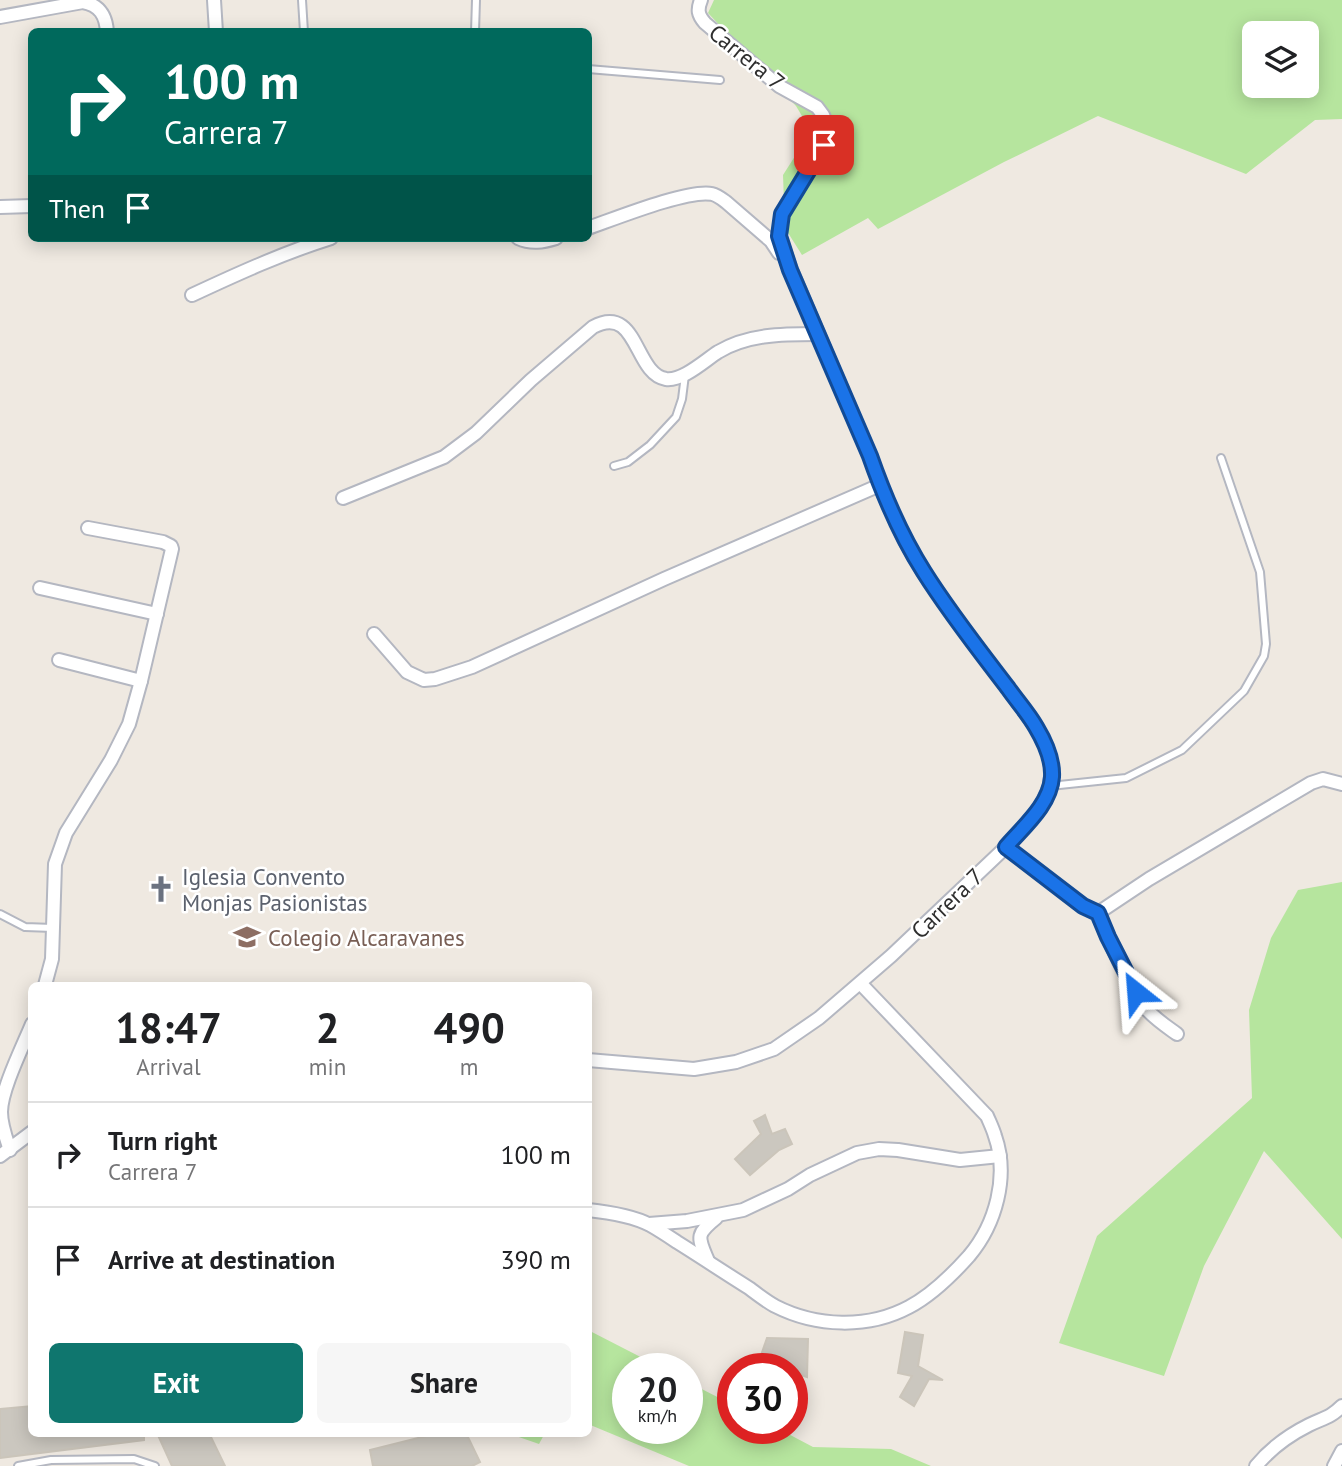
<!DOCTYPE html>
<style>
:root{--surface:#fff;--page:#f6f6f6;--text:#202124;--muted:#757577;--line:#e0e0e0;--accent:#0f766e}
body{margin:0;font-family:"PT Sans",sans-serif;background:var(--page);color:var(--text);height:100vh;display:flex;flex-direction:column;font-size:26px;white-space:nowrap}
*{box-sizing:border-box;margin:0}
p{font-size:23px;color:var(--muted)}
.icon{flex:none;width:38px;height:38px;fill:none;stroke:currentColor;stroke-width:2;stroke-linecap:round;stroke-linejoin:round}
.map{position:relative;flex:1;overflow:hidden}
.sheet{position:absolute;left:28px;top:982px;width:564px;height:455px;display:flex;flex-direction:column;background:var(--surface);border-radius:10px;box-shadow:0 4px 18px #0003}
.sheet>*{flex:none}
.banner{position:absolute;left:28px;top:28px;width:564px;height:214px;border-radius:10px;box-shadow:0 4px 18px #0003;background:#00695c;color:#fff;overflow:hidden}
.fabs{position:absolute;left:1242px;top:21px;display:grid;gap:14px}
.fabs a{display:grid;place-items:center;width:77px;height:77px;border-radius:10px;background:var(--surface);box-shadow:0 4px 18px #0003;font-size:35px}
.speed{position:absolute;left:612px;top:1353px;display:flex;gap:14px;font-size:35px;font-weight:700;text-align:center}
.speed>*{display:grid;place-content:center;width:91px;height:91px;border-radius:50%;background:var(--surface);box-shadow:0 4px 18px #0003;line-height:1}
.speed small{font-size:18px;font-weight:400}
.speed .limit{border:10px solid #d22;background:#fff;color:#111}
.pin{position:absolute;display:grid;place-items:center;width:60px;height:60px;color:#fff;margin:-30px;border-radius:14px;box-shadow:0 4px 10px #0006}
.me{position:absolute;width:77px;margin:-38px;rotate:332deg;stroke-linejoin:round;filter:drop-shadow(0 0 5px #0008)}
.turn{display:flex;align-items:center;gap:24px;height:147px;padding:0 21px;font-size:32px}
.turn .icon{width:91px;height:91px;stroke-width:2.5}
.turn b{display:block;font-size:49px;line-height:60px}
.then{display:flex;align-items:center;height:66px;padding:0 21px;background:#0003;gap:14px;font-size:26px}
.eta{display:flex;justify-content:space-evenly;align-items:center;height:119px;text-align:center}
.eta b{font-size:42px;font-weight:600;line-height:49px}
.primary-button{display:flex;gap:14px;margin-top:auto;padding:14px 21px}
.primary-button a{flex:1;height:80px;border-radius:10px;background:var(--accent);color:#fff;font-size:28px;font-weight:600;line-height:80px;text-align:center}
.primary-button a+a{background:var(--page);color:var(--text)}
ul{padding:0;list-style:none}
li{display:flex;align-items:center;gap:21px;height:105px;padding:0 21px;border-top:2px solid var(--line)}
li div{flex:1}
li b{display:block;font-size:26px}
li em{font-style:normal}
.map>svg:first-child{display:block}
.green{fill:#b6e59e;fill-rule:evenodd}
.building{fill:#cbc7bf;stroke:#cbc5ba;stroke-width:2}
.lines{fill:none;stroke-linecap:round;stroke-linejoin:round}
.lane-casing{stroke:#b4b7c1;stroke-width:10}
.street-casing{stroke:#b4b7c1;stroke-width:16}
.lane{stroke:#fff;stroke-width:6}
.street{stroke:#fff;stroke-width:12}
.route-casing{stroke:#114b97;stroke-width:18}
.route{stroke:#1a73e8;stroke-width:12}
.labels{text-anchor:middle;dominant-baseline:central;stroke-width:5;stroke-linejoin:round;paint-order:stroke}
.street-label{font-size:23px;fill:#2e2e2e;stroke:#fff}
.worship-label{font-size:23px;fill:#5b616d;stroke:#fff;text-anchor:start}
.education-label{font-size:23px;fill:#785e54;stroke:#fff;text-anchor:start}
</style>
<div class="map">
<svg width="1342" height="1466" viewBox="0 0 1342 1466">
<rect width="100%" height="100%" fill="#efe9e1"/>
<g class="green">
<path d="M 714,0 L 1342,0 L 1342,119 L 1315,120 L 1246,174 L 1098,116 L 1004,162 L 878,229 L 868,218 L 802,255 L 785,228 L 783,175 L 811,131 L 796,106 L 708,13 ZM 1255,33 L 1307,33 L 1307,86 L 1255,86 Z"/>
<path d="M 1342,882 L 1342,1239 L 1264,1151 L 1204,1266 L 1164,1376 L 1059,1343 L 1097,1236 L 1252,1098 L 1249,1010 L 1271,938 L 1298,890 Z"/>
<path d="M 588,1330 L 662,1368 L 628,1368 L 628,1428 L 688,1428 L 688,1382 L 733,1405 L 733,1428 L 777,1428 L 813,1447 L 891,1449 L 931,1466 L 689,1466 L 588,1424 Z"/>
<path d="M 507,1433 L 545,1433 L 539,1444 Z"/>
</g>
<g class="building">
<path d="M 765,1115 L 772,1134 L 785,1129 L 792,1144 L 779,1150 L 750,1175 L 735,1159 L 761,1134 L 754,1121 Z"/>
<path d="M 905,1332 L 923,1335 L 918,1366 L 943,1380 L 929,1379 L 914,1406 L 900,1397 L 912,1376 L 898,1373 Z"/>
<path d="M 767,1338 L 808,1339 L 807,1377 L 793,1372 L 793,1368 L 782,1368 L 759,1361 Z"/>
<path d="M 32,1406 L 32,1433 L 144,1433 L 144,1440 L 0,1458 L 0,1409 Z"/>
<path d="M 157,1433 L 209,1433 L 225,1466 L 172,1466 Z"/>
<path d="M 438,1433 L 466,1433 L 480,1462 L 472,1466 L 373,1466 L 370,1450 Z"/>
</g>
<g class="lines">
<defs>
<g id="lane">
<path d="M 302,0 L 304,32"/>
<path d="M 475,32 L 476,0"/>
<path d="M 588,69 L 720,80"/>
<path d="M 614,466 L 628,462 L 650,445 L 676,417 L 682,399 L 685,375"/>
<path d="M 1050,786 L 1126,778 L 1182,750 L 1244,691 L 1264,656 L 1266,644 L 1260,572 L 1221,458"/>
<path d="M 0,914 L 25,927 L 53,928"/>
<path d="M 18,1466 L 51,1460 L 134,1459 L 155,1466"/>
</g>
<g id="street">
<path d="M 214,0 L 216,32"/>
<path d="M 0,17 L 83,2 C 100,5 106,16 107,32"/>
<path d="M 0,207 L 32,206"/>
<path d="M 588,228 C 614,219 688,189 712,194 C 717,195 722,199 726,202 L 771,241 L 779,253"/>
<path d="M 518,238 C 531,244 543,242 556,238"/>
<path d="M 192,295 C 237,274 283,253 331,238"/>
<path d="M 343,498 L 444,457 L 476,433 L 531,380 L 593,327 C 638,303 634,374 666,379 C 683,381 704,361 718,352 C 748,334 783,334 817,334"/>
<path d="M 40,588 L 157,614"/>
<path d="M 374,634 L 407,672 L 424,680 L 435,679 L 472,667 L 664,579 L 880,485"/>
<path d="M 59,660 L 141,681"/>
<path d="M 1006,847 L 1083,906 L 1098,913 C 1110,942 1126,981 1144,1006 C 1152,1017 1166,1026 1177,1034"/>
<path d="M 1098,913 L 1149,879 L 1311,783 L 1323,779 L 1342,784"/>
<path d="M 45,985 L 52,959 L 55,864 L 66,833 L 111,760 L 129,724 L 141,681 L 172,549 L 171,546 L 163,542 L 88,528"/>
<path d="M 588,1060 L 694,1069 L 736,1062 L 774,1049 L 819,1018 L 891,956 L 1006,847 L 1039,810 L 1050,786 L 1052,766 L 1048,751 L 1036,727 L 950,610 L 923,572 L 903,537 L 880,485 L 870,456 L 791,270 L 779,236 L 782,214 L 824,145 L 827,135 L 828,127 L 823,115 L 817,107 L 779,86 L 705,23 C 698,15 697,10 701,0"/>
<path d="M 10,1150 C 6,1138 1,1125 1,1112 C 1,1090 23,1046 32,1024"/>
<path d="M 0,1156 L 32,1132"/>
<path d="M 588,1210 C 607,1212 633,1216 650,1225 C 659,1230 668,1236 677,1242 C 701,1257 725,1273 749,1288 C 757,1294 766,1301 775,1306 C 816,1327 868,1329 909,1307 C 932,1295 952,1275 969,1256 C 996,1224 1009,1176 995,1136 C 993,1129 990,1123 987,1116 L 861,984"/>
<path d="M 649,1224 L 687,1221 L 743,1210 L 788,1189 L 810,1175 L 857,1153 L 879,1149 L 898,1150 L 960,1160 L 1000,1156"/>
<path d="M 708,1261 C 698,1237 695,1235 716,1218"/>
<path d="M 1256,1466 C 1270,1449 1289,1435 1309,1425 C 1323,1418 1330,1418 1342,1406"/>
<path d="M 1334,1466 L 1342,1451"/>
</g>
</defs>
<use href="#lane" class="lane-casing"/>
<use href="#street" class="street-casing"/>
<use href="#lane" class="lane"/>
<use href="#street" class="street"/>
</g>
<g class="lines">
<defs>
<path id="route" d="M 824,145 L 782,214 L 779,236 L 790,270 L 870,456 C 884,496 901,536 924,572 C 949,612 979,650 1008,688 C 1017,701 1028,713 1036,727 C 1045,742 1053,760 1052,777 C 1050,805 1023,827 1006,847 L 1083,906 L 1098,913 L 1108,937 L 1136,992"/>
</defs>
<use href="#route" class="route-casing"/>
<use href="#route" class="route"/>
</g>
<defs>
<symbol id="church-bare" viewBox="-9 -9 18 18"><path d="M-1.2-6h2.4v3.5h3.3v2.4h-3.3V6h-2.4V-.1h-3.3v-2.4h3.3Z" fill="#6b7280" stroke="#fff" stroke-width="2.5" paint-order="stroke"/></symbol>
<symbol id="school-bare" viewBox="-9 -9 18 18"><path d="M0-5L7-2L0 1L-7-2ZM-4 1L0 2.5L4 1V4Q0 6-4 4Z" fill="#8d6e63" stroke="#fff" stroke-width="2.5" paint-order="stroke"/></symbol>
</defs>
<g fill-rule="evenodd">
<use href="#church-bare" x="142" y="870" width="38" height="38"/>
<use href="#school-bare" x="228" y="918" width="38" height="38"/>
</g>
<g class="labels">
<g class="street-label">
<text transform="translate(747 57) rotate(39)">Carrera 7</text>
<text transform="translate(947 903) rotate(-44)">Carrera 7</text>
</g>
<g class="worship-label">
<text x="182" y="876">Iglesia Convento<tspan x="182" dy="26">Monjas Pasionistas</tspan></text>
</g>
<g class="education-label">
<text x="268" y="937">Colegio Alcaravanes</text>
</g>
</g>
</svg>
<div class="fabs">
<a><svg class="icon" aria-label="layers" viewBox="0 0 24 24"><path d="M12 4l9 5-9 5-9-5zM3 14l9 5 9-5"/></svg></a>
</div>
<div class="speed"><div>20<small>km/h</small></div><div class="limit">30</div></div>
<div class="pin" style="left:824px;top:145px;background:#d93025"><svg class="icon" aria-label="arrive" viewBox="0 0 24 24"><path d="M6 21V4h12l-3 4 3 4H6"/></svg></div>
<svg class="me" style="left:1136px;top:992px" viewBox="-20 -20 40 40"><path d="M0-17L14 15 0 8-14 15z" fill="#1a73e8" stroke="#fff" stroke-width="4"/></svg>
<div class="banner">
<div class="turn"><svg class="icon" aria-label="right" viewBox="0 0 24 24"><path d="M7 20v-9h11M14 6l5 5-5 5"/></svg><div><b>100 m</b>Carrera 7</div></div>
<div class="then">Then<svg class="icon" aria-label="arrive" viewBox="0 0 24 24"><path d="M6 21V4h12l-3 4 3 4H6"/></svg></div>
</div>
<section class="sheet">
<div class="eta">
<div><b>18:47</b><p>Arrival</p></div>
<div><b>2</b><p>min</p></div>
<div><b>490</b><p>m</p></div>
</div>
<ul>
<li><svg class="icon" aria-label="right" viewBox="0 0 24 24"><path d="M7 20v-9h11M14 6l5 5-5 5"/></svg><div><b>Turn right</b><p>Carrera 7</p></div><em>100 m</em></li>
<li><svg class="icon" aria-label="arrive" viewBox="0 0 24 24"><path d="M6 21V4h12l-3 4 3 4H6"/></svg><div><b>Arrive at destination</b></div><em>390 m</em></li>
</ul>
<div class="primary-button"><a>Exit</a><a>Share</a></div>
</section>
</div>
